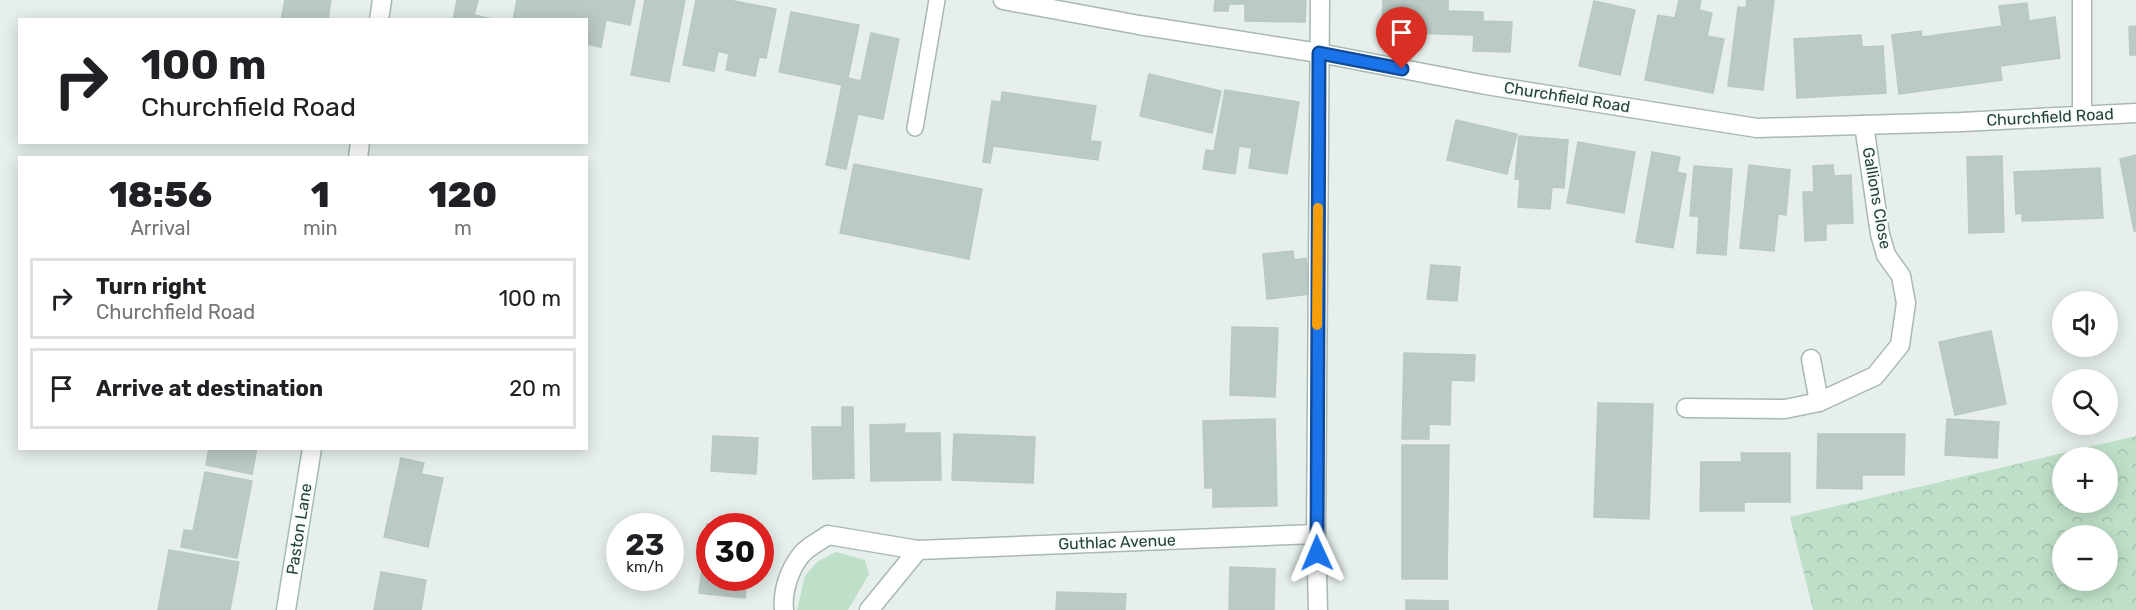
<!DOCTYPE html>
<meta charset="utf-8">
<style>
:root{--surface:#fff;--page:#f6f6f6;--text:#202124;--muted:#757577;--line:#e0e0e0}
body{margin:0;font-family:Rubik,sans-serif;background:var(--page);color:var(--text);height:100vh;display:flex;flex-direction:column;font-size:22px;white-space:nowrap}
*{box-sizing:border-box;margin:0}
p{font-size:20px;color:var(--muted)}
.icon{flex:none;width:33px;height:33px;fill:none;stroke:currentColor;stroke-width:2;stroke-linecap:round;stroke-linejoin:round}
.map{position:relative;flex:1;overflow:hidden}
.details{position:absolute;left:18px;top:156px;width:570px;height:294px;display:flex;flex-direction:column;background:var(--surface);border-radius:0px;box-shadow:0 3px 15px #0003}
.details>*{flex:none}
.top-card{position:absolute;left:18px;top:18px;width:570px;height:126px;border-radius:0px;box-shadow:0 3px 15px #0003;background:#fff;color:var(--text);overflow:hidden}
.buttons{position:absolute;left:2052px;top:291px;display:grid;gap:12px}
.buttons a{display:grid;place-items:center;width:66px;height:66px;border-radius:50%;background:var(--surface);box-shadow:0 3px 15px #0003;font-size:30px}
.speed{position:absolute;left:606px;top:513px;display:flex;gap:12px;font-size:30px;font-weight:700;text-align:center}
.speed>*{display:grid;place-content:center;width:78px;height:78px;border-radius:50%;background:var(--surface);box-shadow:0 3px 15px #0003;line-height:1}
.speed small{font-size:15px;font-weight:400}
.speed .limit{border:9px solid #d22;background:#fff;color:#111}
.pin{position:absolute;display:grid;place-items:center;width:51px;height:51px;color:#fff;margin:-62px -26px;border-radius:50% 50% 50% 0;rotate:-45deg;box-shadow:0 0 6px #0007}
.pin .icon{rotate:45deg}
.me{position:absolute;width:66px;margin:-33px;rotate:359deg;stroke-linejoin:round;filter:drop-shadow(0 0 4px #0008)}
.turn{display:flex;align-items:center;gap:21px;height:126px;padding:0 24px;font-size:27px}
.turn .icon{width:78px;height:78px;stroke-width:2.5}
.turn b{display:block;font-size:42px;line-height:51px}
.eta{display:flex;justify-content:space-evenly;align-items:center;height:102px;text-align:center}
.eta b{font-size:36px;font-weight:800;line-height:42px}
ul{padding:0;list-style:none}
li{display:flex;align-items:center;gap:18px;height:81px;margin:0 12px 9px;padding:0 12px;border:3px solid var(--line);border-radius:0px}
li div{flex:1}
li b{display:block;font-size:22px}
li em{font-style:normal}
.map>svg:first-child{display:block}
.grass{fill:#bfe0c8}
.park{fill:url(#park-crowns);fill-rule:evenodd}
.building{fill:#bbcac4;stroke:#b8c9c2;stroke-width:1.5}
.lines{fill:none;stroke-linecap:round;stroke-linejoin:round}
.lane-casing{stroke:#a8b8b2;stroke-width:18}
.street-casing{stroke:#a8b8b2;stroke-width:21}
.secondary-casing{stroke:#a4bbb3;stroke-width:21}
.lane{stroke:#fff;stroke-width:15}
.street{stroke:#fff;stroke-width:18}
.secondary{stroke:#fff;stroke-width:18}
.route-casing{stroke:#114b97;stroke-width:15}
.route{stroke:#1a73e8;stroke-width:10}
.slow{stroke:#f59e0b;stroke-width:10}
.labels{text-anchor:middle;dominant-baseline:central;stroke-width:4.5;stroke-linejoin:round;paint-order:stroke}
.street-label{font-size:16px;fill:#24423a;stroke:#f7fbf9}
</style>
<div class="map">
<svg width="2136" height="610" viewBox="0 0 2136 610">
<defs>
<pattern id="park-crowns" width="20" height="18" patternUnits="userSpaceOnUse" patternTransform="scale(1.5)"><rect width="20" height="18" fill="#bfe0c8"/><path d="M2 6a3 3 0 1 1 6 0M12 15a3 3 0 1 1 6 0" fill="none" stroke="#a4c1ad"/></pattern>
</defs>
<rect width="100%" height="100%" fill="#e6efeb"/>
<path class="grass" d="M 836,552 L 865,560 L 869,574 L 848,610 L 797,610 L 805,576 L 817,562 Z"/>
<path class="park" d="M 2136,436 L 2136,610 L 1813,610 L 1790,517 ZM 2062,458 L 2108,458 L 2108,502 L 2062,502 ZM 2062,536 L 2108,536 L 2108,580 L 2062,580 Z"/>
<g class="building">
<path d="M 285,0 L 331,0 L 328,20 L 281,20 Z"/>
<path d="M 457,0 L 478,0 L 474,15 L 497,20 L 453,20 Z"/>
<path d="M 517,0 L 635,0 L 630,25 L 606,20 L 601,47 L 586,44 L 586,20 L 513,20 Z"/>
<path d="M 645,0 L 685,0 L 669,82 L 631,75 Z"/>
<path d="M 696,0 L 729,0 L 776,9 L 766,58 L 759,57 L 755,76 L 726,70 L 729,54 L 718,51 L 714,71 L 683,65 Z"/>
<path d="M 1215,0 L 1306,0 L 1305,22 L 1245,21 L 1245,4 L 1229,4 L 1228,11 L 1214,11 Z"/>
<path d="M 1383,0 L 1448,0 L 1448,11 L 1483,12 L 1483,21 L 1512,22 L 1510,52 L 1473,51 L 1474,35 L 1382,32 Z"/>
<path d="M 1679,0 L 1701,0 L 1699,10 L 1712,13 L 1707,36 L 1724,39 L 1713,93 L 1645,80 L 1658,15 L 1675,18 Z"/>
<path d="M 1747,0 L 1774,0 L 1763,90 L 1728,86 L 1738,7 L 1746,8 Z"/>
<path d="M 1594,1 L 1635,10 L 1620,75 L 1579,66 Z"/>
<path d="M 2027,3 L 2029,21 L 2055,17 L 2060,58 L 2000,66 L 2002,80 L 1899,94 L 1892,35 L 1921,31 L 1922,37 L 2002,26 L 1999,6 Z"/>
<path d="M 791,12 L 859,25 L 848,78 L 861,81 L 871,33 L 899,39 L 883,119 L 858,114 L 846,169 L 826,165 L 842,85 L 779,72 Z"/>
<path d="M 2136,26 L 2136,55 L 2130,55 L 2129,27 Z"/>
<path d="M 1861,35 L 1862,47 L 1883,46 L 1886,93 L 1797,98 L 1794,39 Z"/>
<path d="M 1149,74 L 1221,91 L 1212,133 L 1140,116 Z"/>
<path d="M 1225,90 L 1299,102 L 1287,174 L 1249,168 L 1252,148 L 1239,146 L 1235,174 L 1203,169 L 1206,150 L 1214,151 Z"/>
<path d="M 1002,92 L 1096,106 L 1090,141 L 1101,142 L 1098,160 L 993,146 L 990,163 L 983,162 L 992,101 L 1001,102 Z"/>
<path d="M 1456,120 L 1517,134 L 1507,174 L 1447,160 Z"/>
<path d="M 1519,136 L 1568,140 L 1564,188 L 1552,187 L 1550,209 L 1518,207 L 1520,179 L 1515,179 Z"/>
<path d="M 1578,142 L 1635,152 L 1624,213 L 1567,203 Z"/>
<path d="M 1652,152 L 1680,157 L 1677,172 L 1686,174 L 1673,248 L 1636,242 Z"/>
<path d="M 2136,155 L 2136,231 L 2134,231 L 2120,159 Z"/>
<path d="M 2002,156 L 2004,232 L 1969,233 L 1967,157 Z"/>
<path d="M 854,164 L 982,189 L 969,259 L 840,233 Z"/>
<path d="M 1749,165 L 1790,170 L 1786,215 L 1778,214 L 1774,251 L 1740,248 Z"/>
<path d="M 1833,165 L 1834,176 L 1851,175 L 1853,223 L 1826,224 L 1826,240 L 1805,241 L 1803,192 L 1814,192 L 1813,166 Z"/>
<path d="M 1694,166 L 1732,169 L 1726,255 L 1697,253 L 1699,216 L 1690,216 Z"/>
<path d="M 2100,168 L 2103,218 L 2022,221 L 2022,213 L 2016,214 L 2014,172 Z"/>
<path d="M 1293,251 L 1294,260 L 1306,258 L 1310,294 L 1267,299 L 1263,254 Z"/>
<path d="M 1431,265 L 1460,267 L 1457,301 L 1427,299 Z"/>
<path d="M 1232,327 L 1278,328 L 1275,397 L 1230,395 Z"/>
<path d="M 1991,331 L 2006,404 L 1955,415 L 1939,342 Z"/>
<path d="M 1404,353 L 1475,355 L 1474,381 L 1451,380 L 1450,425 L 1429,424 L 1429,439 L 1402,439 Z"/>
<path d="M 1598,403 L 1653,404 L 1649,519 L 1594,517 Z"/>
<path d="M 842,407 L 853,407 L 854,478 L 813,479 L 812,427 L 842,427 Z"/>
<path d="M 1275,419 L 1277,506 L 1213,507 L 1213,488 L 1205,488 L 1203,421 Z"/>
<path d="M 1947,419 L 1999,422 L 1997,458 L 1945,455 Z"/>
<path d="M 905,424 L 904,433 L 940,433 L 941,480 L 871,481 L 870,425 Z"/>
<path d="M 954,434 L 1035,437 L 1033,483 L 952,480 Z"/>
<path d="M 1818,434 L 1905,434 L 1904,475 L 1862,475 L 1862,489 L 1817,488 Z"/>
<path d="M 713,436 L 758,438 L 756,474 L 711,471 Z"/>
<path d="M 1402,445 L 1449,445 L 1447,579 L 1402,579 Z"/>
<path d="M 209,448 L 257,448 L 252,474 L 206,465 Z"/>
<path d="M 1741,453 L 1790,453 L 1790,502 L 1744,502 L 1744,511 L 1700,511 L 1701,462 L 1742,462 Z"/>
<path d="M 401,458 L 424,463 L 421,474 L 443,478 L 428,547 L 384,537 Z"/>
<path d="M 205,472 L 252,481 L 237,558 L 181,547 L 184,530 L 193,531 Z"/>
<path d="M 707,524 L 725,526 L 710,526 L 710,578 L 747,578 L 745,598 L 699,593 Z"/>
<path d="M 169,550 L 239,562 L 230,610 L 158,610 Z"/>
<path d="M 1230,567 L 1275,569 L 1274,610 L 1229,610 Z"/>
<path d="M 381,572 L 426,580 L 421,610 L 374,610 Z"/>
<path d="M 1057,592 L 1126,594 L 1125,610 L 1056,610 Z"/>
<path d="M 1406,600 L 1448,601 L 1448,610 L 1406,610 Z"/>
</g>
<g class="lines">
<defs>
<path id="lane" d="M 915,128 L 937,0"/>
<g id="street">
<path d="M 1003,0 L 1139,25 L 1319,53 L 1486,85 L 1757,128 L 1962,122 L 2136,113"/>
<path d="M 2082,0 L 2082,114"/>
<path d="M 1811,359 L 1819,402"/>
<path d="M 1686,408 L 1785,409 L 1819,402 L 1875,376 L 1900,345 L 1906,303 L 1901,276 L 1886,255 L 1880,234 L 1864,125"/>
<path d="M 784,610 C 782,592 789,570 801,555 C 807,547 820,541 828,535 L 918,550 L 1316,534"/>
<path d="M 869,610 L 918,550"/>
<path d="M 1318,610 L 1316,534 L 1320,0"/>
</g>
<g id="secondary">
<path d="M 379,20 L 382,0"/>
<path d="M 358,158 L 360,142"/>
<path d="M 286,610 L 312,448"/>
</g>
</defs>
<use href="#lane" class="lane-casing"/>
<use href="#street" class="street-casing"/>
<use href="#secondary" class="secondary-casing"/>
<use href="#lane" class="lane"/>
<use href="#street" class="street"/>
<use href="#secondary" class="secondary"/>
</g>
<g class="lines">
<defs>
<path id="route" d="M 1317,553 L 1319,53 L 1402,69"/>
</defs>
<use href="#route" class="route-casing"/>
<use href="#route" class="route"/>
<path class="slow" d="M 1317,325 L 1318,208"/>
</g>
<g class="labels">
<g class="street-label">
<text transform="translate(1567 97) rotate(9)">Churchfield Road</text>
<text transform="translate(2050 117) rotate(-3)">Churchfield Road</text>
<text transform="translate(1877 198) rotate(80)">Gallions Close</text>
<text transform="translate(299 529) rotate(-81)">Paston Lane</text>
<text transform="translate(1117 542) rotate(-2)">Guthlac Avenue</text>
</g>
</g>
</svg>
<div class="buttons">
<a><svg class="icon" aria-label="sound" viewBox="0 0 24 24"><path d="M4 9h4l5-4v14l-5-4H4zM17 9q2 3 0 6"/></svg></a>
<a><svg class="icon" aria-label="search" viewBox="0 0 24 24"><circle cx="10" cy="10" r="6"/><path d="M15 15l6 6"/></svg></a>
<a>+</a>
<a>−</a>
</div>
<div class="speed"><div>23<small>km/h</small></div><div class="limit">30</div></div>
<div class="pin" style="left:1402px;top:69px;background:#d93025"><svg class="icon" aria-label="arrive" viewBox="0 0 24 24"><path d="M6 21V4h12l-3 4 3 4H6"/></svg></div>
<svg class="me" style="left:1317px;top:553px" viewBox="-20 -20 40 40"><path d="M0-17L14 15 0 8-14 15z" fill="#1a73e8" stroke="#fff" stroke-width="4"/></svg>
<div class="top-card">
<div class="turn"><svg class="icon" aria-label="right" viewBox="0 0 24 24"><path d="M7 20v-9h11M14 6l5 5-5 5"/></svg><div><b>100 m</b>Churchfield Road</div></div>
</div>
<section class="details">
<div class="eta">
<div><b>18:56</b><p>Arrival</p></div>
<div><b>1</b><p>min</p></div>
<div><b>120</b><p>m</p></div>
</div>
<ul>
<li><svg class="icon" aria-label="right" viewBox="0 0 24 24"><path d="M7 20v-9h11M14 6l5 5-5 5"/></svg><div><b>Turn right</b><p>Churchfield Road</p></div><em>100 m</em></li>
<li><svg class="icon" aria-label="arrive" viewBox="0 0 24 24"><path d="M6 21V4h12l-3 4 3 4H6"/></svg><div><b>Arrive at destination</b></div><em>20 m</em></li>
</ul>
</section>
</div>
